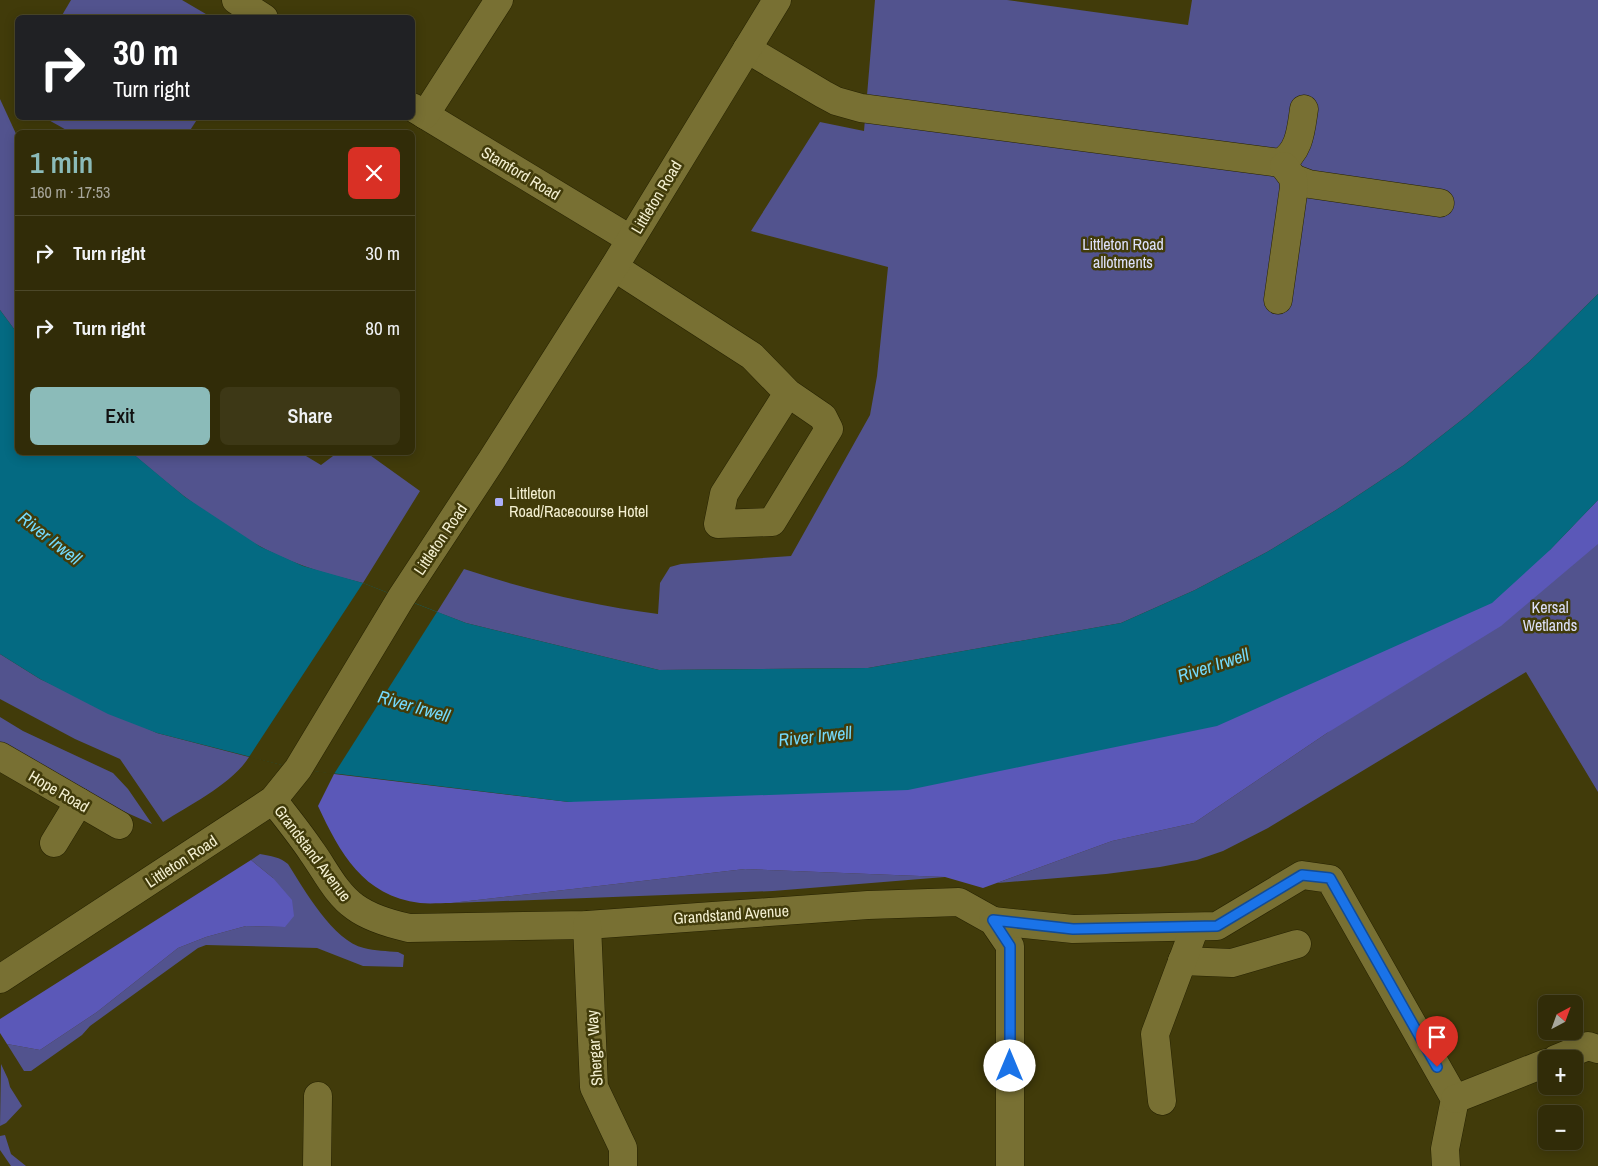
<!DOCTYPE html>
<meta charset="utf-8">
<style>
:root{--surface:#312c08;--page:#3d3816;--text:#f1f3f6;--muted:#a8a79c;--line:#4c4829;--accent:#8bbbb9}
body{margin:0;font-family:"Archivo Narrow",sans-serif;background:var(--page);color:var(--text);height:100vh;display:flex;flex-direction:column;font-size:19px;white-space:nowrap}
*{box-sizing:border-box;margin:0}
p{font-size:16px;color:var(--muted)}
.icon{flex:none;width:28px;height:28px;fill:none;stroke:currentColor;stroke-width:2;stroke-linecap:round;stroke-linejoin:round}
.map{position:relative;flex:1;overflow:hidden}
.sheet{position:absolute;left:15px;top:130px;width:400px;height:325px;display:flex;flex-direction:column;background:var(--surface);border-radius:8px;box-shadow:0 2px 12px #0003,0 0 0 1px var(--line)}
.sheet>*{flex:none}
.guide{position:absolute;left:15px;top:15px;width:400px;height:105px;border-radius:8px;box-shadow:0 2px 12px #0003,0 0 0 1px var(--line);background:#202124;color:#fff;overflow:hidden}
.needle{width:32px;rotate:41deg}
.tools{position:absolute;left:1538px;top:995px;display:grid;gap:10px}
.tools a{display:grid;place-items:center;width:45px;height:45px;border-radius:8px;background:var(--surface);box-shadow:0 2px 12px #0003,0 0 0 1px var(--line);font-size:25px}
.pin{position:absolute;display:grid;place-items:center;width:42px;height:42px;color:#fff;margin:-51px -21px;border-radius:50% 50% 50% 0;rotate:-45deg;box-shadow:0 0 5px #0007}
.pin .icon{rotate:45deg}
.me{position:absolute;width:55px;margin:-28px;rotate:0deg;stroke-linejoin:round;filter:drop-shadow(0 0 4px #0008)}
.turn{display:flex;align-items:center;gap:18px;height:105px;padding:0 15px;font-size:22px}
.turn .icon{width:65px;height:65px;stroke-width:2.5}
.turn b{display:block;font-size:35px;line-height:42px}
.round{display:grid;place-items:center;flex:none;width:52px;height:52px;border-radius:8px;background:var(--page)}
.headline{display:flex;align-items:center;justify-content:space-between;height:85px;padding:0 15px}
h1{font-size:30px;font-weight:600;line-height:38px;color:var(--accent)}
.button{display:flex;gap:10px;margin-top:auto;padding:10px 15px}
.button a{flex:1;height:58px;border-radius:8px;background:var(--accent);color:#111;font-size:20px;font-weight:600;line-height:58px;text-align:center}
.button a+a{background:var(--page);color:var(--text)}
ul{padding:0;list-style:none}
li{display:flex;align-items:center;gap:15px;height:75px;padding:0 15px;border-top:1px solid var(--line)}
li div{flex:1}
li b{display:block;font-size:19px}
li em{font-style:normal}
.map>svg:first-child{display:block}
.green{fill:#52538e}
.forest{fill:#5b58b8}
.water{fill:#046a82}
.pier{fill:#413b0a}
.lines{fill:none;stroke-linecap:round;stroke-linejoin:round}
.minor-casing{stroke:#262202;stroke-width:29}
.minor{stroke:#787033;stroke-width:28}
.route-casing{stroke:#114b97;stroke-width:12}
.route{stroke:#1a73e8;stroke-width:9}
.poi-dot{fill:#acaffb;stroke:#413b0a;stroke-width:2}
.labels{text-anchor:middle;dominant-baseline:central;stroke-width:5;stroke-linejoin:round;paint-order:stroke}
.street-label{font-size:16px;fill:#f4f0d1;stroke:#413b0a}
.park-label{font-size:16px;fill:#dde0fa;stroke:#413b0a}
.poi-label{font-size:16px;fill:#f4f0d1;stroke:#413b0a;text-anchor:start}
.water-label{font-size:18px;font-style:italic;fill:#74dafc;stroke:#413b0a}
</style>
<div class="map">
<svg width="1598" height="1166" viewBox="0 0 1598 1166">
<rect width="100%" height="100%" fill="#413b0a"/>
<g class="green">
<path d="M 71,0 L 182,0 L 211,17 L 61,17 Z"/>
<path d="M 875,0 L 1007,0 L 1188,25 L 1192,0 L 1598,0 L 1598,294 L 1529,362 L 1468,415 L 1404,465 L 1336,510 L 1267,552 L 1195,590 L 1121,623 L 868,668 L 659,670 L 466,623 L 437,612 L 464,569 C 527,590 591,605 658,614 L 660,583 L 670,567 L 681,564 L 791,556 L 870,415 L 877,376 L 888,267 L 751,231 L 820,122 L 864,131 Z"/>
<path d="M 0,99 L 17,136 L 17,333 L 0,310 Z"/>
<path d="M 45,118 L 198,118 L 189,132 L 70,132 Z"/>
<path d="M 132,453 L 301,453 L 321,465 L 337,453 L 367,453 L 420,491 L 363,583 C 344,578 323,573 304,566 C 243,545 180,495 132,453 Z"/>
<path d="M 1598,500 L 1598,792 L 1526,672 L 1268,828 L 1223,851 L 1197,860 L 1160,867 L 1106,874 L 997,883 L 1112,841 L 1194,823 L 1327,733 L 1550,550 Z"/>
<path d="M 0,654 L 40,679 L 157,733 L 249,757 C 233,783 190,805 163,822 L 120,759 L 75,739 L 0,699 Z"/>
<path d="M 0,717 L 23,731 L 113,773 L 128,789 L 152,824 L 96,799 L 0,742 Z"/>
<path d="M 260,854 C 271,856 280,857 288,864 C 304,889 333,941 364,948 C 375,951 387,951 398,952 L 404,955 L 403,967 L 363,966 L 317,948 L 206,945 L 198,948 L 90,1026 L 82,1035 L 31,1071 L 24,1071 L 7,1044 L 40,1050 L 97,1012 L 178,948 L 206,937 L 246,926 L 285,927 L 273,878 L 251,860 Z"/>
<path d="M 745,869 L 945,877 L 773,891 L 451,903 Z"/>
<path d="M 1,1064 L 8,1079 L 10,1087 L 22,1106 L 6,1123 L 0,1126 Z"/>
<path d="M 5,1135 L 11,1154 L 26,1166 L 11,1166 L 0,1150 L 0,1136 Z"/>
</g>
<g class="forest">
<path d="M 1598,500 L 1598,544 L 1501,626 L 1327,733 L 1194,823 L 1112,841 L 983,888 L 945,877 L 745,869 L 451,903 C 441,903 430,904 420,903 C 363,896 340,853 318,806 L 334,774 L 569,802 L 1550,550 Z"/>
<path d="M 251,860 L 273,878 L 292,900 L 294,916 L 285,927 L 246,926 L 206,937 L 178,948 L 97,1012 L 40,1050 L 7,1044 L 0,1033 L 0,1019 Z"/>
</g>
<path class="water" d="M 1598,294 L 1598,500 L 1550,550 L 1492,603 L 1217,726 L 908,790 L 569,802 L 298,769 L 157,733 L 108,714 L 40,679 L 0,654 L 0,310 L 17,333 L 18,452 L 132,453 L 185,497 L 261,547 L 303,566 L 363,583 L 466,623 L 659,670 L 868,668 L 1121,623 L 1195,590 L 1267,552 L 1336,510 L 1404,465 L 1468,415 L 1529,362 Z"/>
<path class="pier" d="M 363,583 L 437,612 L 334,774 L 298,769 L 249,757 Z"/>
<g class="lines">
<defs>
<g id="minor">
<path d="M 236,0 L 264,18"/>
<path d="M 747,49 L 823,94 L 836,101 L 861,108 L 1280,163 C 1300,152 1301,129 1304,109"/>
<path d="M 412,107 L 630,239"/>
<path d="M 425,115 L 499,0"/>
<path d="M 1293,178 L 1309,184 L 1440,203"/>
<path d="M 614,267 L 752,356 L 788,393 L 823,417 L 829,429 L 772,522 L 718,524 L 724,494 L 788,393"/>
<path d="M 1278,300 L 1294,187 L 1293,178 L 1284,166"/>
<path d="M 0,756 L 119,825"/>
<path d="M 273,800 C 286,817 300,834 312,852 C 325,870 336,894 355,907 C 370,918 391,924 409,928 L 587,925 L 868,905 L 959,902 L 993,921 L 1010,946 L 1010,1166"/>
<path d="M 54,843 L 79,802"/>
<path d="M 993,921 L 1073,929 L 1217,926 L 1302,875 L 1330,879 L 1455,1099 L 1445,1149 L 1446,1166"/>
<path d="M 587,925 L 594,1087 L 623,1148 L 623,1166"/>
<path d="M 1182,961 L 1232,963 L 1297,944"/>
<path d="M 0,979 L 273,800 L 298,769 L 401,598 L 491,461 L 614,267 L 777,0"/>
<path d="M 1556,1059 L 1588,1046 L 1598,1049"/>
<path d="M 1455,1099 L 1546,1063"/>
<path d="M 1162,1101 L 1155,1034 L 1195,927"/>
<path d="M 317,1166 L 318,1096"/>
</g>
</defs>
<use href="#minor" class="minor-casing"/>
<use href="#minor" class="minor"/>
</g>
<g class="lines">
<defs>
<path id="route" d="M 1010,1066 L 1010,946 L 993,920 L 1073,929 L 1217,926 L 1302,875 L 1330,878 L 1437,1067"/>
</defs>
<use href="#route" class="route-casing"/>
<use href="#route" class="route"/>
</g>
<rect class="poi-dot" x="494" y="497" width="10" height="10" rx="2.5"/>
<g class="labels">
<g class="street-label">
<text transform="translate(521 173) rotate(31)">Stamford Road</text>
<text transform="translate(656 197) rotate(-59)">Littleton Road</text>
<text transform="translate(440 539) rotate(-56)">Littleton Road</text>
<text transform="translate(59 791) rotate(30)">Hope Road</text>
<text transform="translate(313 853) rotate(53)">Grandstand Avenue</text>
<text transform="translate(181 861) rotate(-33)">Littleton Road</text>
<text transform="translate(731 914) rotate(-4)">Grandstand Avenue</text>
<text transform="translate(594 1048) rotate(-94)">Shergar Way</text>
</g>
<g class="park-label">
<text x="1123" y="244">Littleton Road<tspan x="1123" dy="18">allotments</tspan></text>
<text x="1550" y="607">Kersal<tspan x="1550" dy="18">Wetlands</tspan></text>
</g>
<g class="poi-label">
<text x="509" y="493">Littleton<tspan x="509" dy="18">Road/Racecourse Hotel</tspan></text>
</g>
<g class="water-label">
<text transform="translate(50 538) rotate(38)">River Irwell</text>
<text transform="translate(1213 665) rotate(-18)">River Irwell</text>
<text transform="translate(414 706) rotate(16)">River Irwell</text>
<text transform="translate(815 736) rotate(-6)">River Irwell</text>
</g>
</g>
</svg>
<div class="tools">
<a><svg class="needle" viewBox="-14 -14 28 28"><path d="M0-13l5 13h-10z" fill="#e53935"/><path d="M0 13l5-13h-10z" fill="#a8a79c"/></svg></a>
<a>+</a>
<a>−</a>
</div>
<div class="pin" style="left:1437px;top:1067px;background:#d93025"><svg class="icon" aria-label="arrive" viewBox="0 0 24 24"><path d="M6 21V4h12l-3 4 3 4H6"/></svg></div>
<svg class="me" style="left:1010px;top:1066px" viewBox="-20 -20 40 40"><circle r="19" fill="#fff"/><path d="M0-13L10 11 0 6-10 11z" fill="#1a73e8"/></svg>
<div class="guide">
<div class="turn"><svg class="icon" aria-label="right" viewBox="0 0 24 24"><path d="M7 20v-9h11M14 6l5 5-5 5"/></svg><div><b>30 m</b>Turn right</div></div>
</div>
<section class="sheet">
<div class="headline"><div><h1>1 min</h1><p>160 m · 17:53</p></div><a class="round" style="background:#d93025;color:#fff"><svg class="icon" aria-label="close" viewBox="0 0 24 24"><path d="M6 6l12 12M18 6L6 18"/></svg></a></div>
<ul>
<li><svg class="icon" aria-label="right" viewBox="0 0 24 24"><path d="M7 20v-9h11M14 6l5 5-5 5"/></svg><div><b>Turn right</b></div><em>30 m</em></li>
<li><svg class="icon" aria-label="right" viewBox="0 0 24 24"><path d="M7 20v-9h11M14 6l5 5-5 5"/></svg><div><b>Turn right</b></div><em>80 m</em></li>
</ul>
<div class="button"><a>Exit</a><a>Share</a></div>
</section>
</div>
